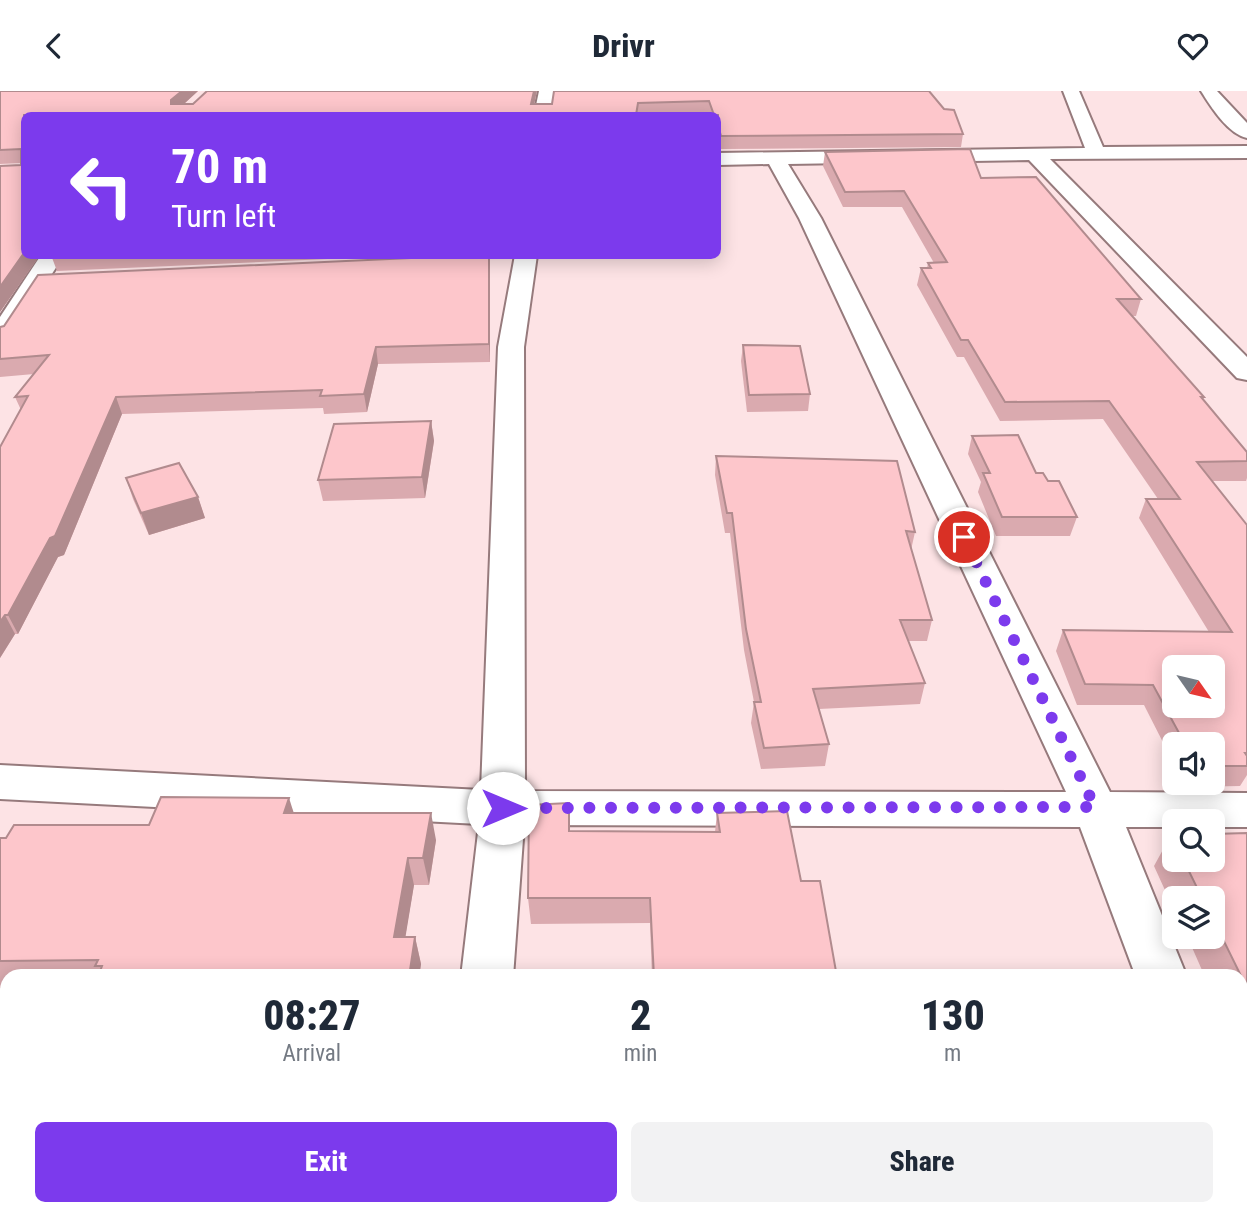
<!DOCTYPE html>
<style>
:root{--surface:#fff;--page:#f2f2f3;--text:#1f2937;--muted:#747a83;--accent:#7c3aed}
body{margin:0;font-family:"Roboto Condensed",sans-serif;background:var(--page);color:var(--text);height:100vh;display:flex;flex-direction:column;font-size:26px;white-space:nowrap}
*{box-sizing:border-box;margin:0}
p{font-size:23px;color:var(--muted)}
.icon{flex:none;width:38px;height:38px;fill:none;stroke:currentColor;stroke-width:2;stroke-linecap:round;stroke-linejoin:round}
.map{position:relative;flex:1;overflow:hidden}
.drawer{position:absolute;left:0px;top:878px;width:1248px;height:247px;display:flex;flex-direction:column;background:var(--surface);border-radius:21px 21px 0 0;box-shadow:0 4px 18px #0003}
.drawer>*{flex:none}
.hud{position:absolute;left:21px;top:21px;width:700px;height:147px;border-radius:10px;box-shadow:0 4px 18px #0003;background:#7c3aed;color:#fff;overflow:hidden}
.needle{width:46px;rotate:124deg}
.fabs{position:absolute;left:1162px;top:564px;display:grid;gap:14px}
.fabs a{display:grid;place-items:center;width:63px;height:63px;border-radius:10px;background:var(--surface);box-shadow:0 4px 18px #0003;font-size:35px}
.pin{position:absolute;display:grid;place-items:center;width:60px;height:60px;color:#fff;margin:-30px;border:4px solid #fff;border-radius:50%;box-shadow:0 2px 7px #0007}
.me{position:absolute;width:77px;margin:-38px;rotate:90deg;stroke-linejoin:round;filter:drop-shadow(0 0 5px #0008)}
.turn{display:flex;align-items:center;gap:24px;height:147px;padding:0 35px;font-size:32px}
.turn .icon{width:91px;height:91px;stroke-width:2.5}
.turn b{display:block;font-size:49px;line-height:60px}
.eta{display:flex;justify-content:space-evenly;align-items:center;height:119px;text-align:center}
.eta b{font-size:42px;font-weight:800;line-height:49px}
.cta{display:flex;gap:14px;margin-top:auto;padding:14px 35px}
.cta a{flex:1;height:80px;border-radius:10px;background:var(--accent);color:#fff;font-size:28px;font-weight:800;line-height:80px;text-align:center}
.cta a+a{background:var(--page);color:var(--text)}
header{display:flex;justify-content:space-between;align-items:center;height:91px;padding:0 35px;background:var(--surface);font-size:32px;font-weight:800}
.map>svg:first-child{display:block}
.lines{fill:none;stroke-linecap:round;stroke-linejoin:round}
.street-casing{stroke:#967a7c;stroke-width:4}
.street{fill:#fff;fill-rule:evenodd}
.wall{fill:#daaaaf}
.shaded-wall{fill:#b18b8e}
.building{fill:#fdc6cb;stroke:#b18b8e;stroke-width:2;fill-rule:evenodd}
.route{stroke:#7c3aed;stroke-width:12;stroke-dasharray:0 21.6}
</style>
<header><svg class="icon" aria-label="back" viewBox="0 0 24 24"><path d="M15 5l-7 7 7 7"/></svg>Drivr<svg class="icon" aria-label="heart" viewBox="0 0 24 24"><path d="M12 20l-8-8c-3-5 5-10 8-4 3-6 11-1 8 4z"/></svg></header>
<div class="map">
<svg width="1247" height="1124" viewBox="0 0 1247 1124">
<rect width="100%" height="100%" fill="#fde3e5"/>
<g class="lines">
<defs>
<g id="street">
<path d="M 539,0 L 555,0 L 551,24 L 534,24 Z"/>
<path d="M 1063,0 L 1079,0 L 1103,56 L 1247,55 L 1247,67 L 1050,68 L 1247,266 L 1247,289 L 1237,287 L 1029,69 L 788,73 L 821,127 L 1110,701 L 1247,702 L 1247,736 L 1213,736 L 1213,730 L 1174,730 L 1174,736 L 1126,736 L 1187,886 L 1136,886 L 1080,736 L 524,734 L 513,886 L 461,886 L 479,733 L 0,708 L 0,674 L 481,699 L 498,256 L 515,164 L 537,164 L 524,256 L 525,700 L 1066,701 L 799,127 L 769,73 L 718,74 L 718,62 L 1085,57 Z"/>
<path d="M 1201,0 L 1217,0 L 1247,32 L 1247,47 C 1228,43 1211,16 1201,0 Z"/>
<path d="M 41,164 L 64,164 L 9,250 L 0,253 L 0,226 Z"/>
<path d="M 1241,1042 L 1247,1044 L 1247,1115 L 1241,1112 Z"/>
<rect x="434" y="1118" width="60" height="6"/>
</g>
</defs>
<use href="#street" class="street-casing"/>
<use href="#street" class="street"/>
</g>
<g class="wall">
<path d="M 0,0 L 198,0 L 184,13 L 552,13 L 929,0 L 963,43 L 961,56 L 721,58 L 718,49 L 718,24 L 709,24 L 708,22 L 638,24 L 24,24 L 24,164 L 40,164 L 0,221 L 0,75 L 21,74 L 21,72 L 0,73 Z"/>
<path d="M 825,61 L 981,87 L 1141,208 L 1136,225 L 1132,225 L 1204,306 L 1203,309 L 1247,361 L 1247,387 L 1246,390 L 1212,390 L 1247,434 L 1247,684 L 1240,695 L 1186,696 L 1184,691 L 1213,691 L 1213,653 L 1174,653 L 1174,673 L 1144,614 L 1077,614 L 1056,560 L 1063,539 L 1209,541 L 1139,427 L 1146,408 L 1158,408 L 1103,328 L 1000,330 L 964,266 L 957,266 L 917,194 L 921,177 L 927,177 L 928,172 L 934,172 L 902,116 L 843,116 L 823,75 Z"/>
<path d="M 51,164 L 418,164 L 57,180 Z"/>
<path d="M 489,164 L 490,180 L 490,271 L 378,273 L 367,321 L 324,323 L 323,317 L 122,323 L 64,464 L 58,466 L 18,543 L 15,543 L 0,567 L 21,319 L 15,306 L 34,283 L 0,286 L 0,236 Z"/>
<path d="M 743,254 L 810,303 L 808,320 L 747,321 L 741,270 Z"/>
<path d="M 431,330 L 434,350 L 425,407 L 323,410 L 318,389 Z"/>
<path d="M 972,345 L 1036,382 L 1048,390 L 1077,426 L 1070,445 L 996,445 L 978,401 L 981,391 L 968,363 Z"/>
<path d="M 716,365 L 915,441 L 911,459 L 932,529 L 927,550 L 908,550 L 925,592 L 920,613 L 819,618 L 829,653 L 825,675 L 761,678 L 751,632 L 754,611 L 744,559 L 730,442 L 725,442 L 715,384 Z"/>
<path d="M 126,387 L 198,406 L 205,427 L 149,444 L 133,408 Z"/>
<path d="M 293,722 L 436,749 L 429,794 L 414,794 L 405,846 L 415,846 L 421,873 L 419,886 L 7,886 L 7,897 L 0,897 L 0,747 Z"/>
<path d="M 717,722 L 801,790 L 837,886 L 652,886 L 650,832 L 531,833 L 528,807 L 570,740 L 715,741 Z"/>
<path d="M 1247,742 L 1247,941 L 1241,941 L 1241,886 L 1205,886 L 1187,845 L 1213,845 L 1213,807 L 1174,807 L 1174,819 L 1154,775 L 1171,744 L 1174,744 L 1174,768 L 1213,768 Z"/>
<path d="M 0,993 L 7,993 L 7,1118 L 339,1118 L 342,1124 L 7,1124 L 8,1123 L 0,1122 Z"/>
<path d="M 506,1122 L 1005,1124 L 506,1124 Z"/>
</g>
<g class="shaded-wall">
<path d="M 182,0 L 198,0 L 174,22 L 171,13 L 171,9 Z"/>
<path d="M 534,0 L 537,0 L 532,24 L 531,13 Z"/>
<path d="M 24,162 L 24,164 L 40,164 L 0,221 L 0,196 Z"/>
<path d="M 489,164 L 490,180 L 490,271 L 489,253 Z"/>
<path d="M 376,256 L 378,273 L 367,321 L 364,303 Z"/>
<path d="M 116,306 L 122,323 L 64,464 L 58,466 L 18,543 L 8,524 L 50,447 Z"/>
<path d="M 431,330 L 434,350 L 425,407 L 422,386 Z"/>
<path d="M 198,406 L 205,427 L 149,444 L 141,422 Z"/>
<path d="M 5,524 L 15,543 L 0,567 L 0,531 Z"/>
<path d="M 289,707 L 298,735 L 284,722 Z"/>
<path d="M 431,722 L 436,749 L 429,794 L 423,767 Z"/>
<path d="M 408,767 L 414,794 L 401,873 L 394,846 Z"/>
<path d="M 415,846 L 421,873 L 419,886 L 409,886 Z"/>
<path d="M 337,1118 L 339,1118 L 342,1124 L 336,1124 Z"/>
</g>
<g class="building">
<path d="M 0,0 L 182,0 L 171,9 L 171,13 L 193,13 L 207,0 L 534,0 L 531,13 L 552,13 L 554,0 L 929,0 L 944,18 L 954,19 L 963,43 L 721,45 L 718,34 L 718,24 L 714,24 L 709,10 L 638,12 L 636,24 L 24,24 L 24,162 L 0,196 L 0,75 L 21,74 L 21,58 L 0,59 Z"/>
<path d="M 970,58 L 981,87 L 1036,86 L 1141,208 L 1117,208 L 1204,306 L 1201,306 L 1247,361 L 1247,370 L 1197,371 L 1247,434 L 1247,662 L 1245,662 L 1247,665 L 1247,675 L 1213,675 L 1213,653 L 1185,653 L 1153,594 L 1085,593 L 1063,539 L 1232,541 L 1146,408 L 1180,408 L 1109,310 L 1005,311 L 968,249 L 961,249 L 921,177 L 931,177 L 928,172 L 947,171 L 904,100 L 845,101 L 825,61 ZM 1174,576 L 1213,576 L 1213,614 L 1174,614 Z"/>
<path d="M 476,164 L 489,164 L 489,253 L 376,256 L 364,303 L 320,305 L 322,299 L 116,306 L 55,445 L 50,447 L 8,524 L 5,524 L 0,531 L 0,356 L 28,305 L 15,306 L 49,264 L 0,268 L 0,236 L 4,235 L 38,184 Z"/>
<path d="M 743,254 L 800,255 L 810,303 L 749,304 Z"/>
<path d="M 431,330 L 422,386 L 318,389 L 334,333 Z"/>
<path d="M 1018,344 L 1036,382 L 1043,382 L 1048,390 L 1059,390 L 1077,426 L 1002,426 L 983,382 L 990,382 L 972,345 Z"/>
<path d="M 716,365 L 897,370 L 915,441 L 906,440 L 932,529 L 900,529 L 925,592 L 813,598 L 829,653 L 764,657 L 754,611 L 761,611 L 746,538 L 732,422 L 727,422 Z"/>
<path d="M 179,372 L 198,406 L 141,422 L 126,387 Z"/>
<path d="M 161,706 L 289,707 L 284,722 L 431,722 L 423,767 L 408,767 L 394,846 L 415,846 L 409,886 L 338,886 L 339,879 L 259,881 L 258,886 L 98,886 L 102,875 L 95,875 L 98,869 L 0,870 L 0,747 L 6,747 L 14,734 L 149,734 Z"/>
<path d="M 569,712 L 569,740 L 720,741 L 717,722 L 787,720 L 801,790 L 820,790 L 837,886 L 654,886 L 650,807 L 528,807 L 529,714 Z"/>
<path d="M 1247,742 L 1247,897 L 1213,828 L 1213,807 L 1202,807 L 1183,768 L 1213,768 L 1213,743 Z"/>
<rect x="0" y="993" width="7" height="107"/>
<path d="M 10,1118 L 337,1118 L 336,1124 L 7,1124 Z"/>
<path d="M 506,1118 L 1003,1118 L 1005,1124 L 580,1124 L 506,1122 Z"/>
</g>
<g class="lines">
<path class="route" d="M 503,717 L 1095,716 L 964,446"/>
</g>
</svg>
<div class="fabs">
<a><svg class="needle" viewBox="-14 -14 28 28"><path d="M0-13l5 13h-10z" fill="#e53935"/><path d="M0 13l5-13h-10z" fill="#747a83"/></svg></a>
<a><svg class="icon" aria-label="sound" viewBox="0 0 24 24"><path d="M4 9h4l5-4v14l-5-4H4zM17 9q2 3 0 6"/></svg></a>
<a><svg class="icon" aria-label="search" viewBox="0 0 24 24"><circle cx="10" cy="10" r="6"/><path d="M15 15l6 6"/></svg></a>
<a><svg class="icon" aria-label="layers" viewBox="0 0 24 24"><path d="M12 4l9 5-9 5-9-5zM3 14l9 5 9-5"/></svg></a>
</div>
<div class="pin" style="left:964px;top:446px;background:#d93025"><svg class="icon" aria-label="arrive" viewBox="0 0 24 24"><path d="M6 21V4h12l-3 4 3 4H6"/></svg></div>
<svg class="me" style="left:503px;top:717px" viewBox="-20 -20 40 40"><circle r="19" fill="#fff"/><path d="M0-13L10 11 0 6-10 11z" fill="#7c3aed"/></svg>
<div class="hud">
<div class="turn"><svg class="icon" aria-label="left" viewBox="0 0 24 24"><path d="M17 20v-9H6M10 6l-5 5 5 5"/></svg><div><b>70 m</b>Turn left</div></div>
</div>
<section class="drawer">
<div class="eta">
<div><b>08:27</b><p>Arrival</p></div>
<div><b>2</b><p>min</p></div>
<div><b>130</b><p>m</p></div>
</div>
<div class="cta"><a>Exit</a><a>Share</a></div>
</section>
</div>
